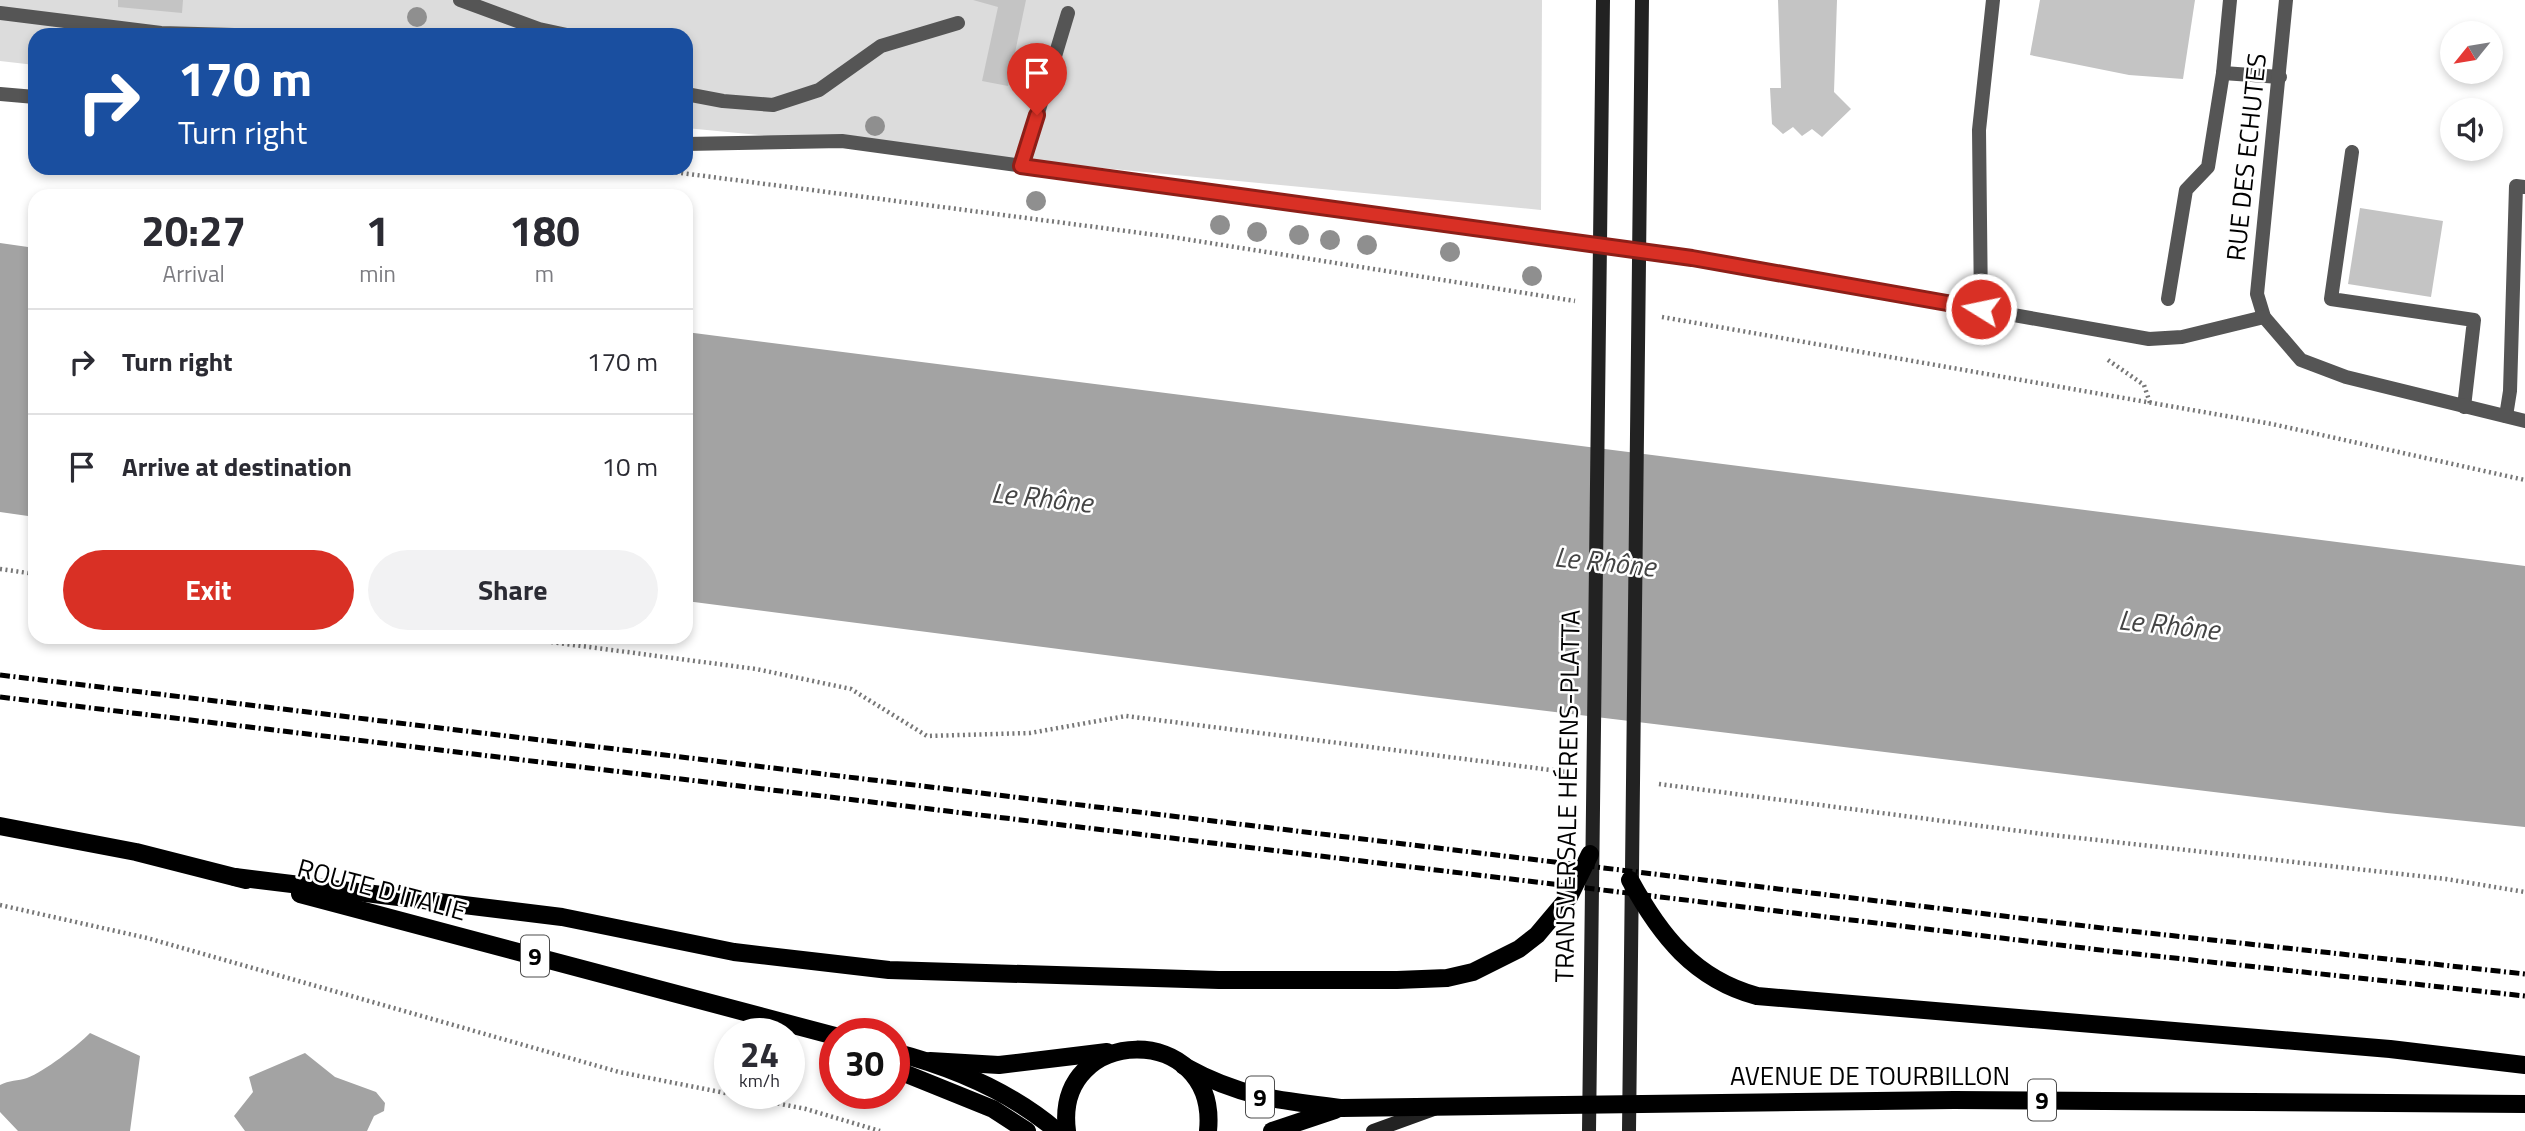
<!DOCTYPE html>
<meta charset="utf-8">
<style>
:root{--surface:#fff;--page:#f2f2f3;--text:#2b2b33;--muted:#7c7c81;--line:#e1e1e2;--accent:#d93025}
body{margin:0;font-family:"Titillium Web",sans-serif;background:var(--page);color:var(--text);height:100vh;display:flex;flex-direction:column;font-size:26px;white-space:nowrap}
*{box-sizing:border-box;margin:0}
p{font-size:23px;color:var(--muted)}
.icon{flex:none;width:38px;height:38px;fill:none;stroke:currentColor;stroke-width:2;stroke-linecap:round;stroke-linejoin:round}
.map{position:relative;flex:1;overflow:hidden}
.sheet{position:absolute;left:28px;top:189px;width:665px;height:455px;display:flex;flex-direction:column;background:var(--surface);border-radius:21px;box-shadow:0 4px 10px #0003}
.sheet>*{flex:none}
.top-card{position:absolute;left:28px;top:28px;width:665px;height:147px;border-radius:21px;box-shadow:0 4px 10px #0003;background:#1a4fa0;color:#fff;overflow:hidden}
.needle{width:46px;rotate:240deg}
.tools{position:absolute;left:2440px;top:21px;display:grid;gap:14px}
.tools a{display:grid;place-items:center;width:63px;height:63px;border-radius:50%;background:var(--surface);box-shadow:0 4px 10px #0003;font-size:35px}
.speed{position:absolute;left:714px;top:1018px;display:flex;gap:14px;font-size:35px;font-weight:700;text-align:center}
.speed>*{display:grid;place-content:center;width:91px;height:91px;border-radius:50%;background:var(--surface);box-shadow:0 4px 10px #0003;line-height:1}
.speed small{font-size:18px;font-weight:400}
.speed .limit{border:10px solid #d22;background:#fff;color:#111}
.pin{position:absolute;display:grid;place-items:center;width:60px;height:60px;color:#fff;margin:-72px -30px;border-radius:50% 50% 50% 0;rotate:-45deg;box-shadow:0 0 7px #0007}
.pin .icon{rotate:45deg}
.me{position:absolute;width:77px;margin:-38px;rotate:280deg;stroke-linejoin:round;filter:drop-shadow(0 0 5px #0008)}
.turn{display:flex;align-items:center;gap:24px;height:147px;padding:0 35px;font-size:32px}
.turn .icon{width:91px;height:91px;stroke-width:2.5}
.turn b{display:block;font-size:49px;line-height:60px}
.eta{display:flex;justify-content:space-evenly;align-items:center;height:119px;text-align:center}
.eta b{font-size:42px;font-weight:700;line-height:49px}
.primary-button{display:flex;gap:14px;margin-top:auto;padding:14px 35px}
.primary-button a{flex:1;height:80px;border-radius:42px;background:var(--accent);color:#fff;font-size:28px;font-weight:700;line-height:80px;text-align:center}
.primary-button a+a{background:var(--page);color:var(--text)}
ul{padding:0;list-style:none}
li{display:flex;align-items:center;gap:21px;height:105px;padding:0 35px;border-top:2px solid var(--line)}
li div{flex:1}
li b{display:block;font-size:26px}
li em{font-style:normal}
.map>svg:first-child{display:block}
.green{fill:#dcdcdc}
.water{fill:#a3a3a3}
.building{fill:#c4c4c4}
.lines{fill:none;stroke-linecap:round;stroke-linejoin:round}
.path{stroke:#777;stroke-width:4.5;stroke-dasharray:2 3.5;stroke-linecap:butt}
.service{stroke:#555;stroke-width:14}
.minor{stroke:#555;stroke-width:14}
.secondary{stroke:#222;stroke-width:14}
.primary{stroke:#000;stroke-width:18}
.rail{stroke:#000;stroke-width:5;stroke-dasharray:10 3.5 2 3.5;stroke-linecap:butt}
.tree{fill:#8f8f8f}
.route-casing{stroke:#8d1f18;stroke-width:18}
.route{stroke:#d93025;stroke-width:12}
.labels{text-anchor:middle;dominant-baseline:central;stroke-width:5;stroke-linejoin:round;paint-order:stroke}
.shield{fill:#fff;stroke:#4c4c4c;stroke-width:2}
.shield-label{font-size:24px;font-weight:bold;fill:#000}
.street-label{font-size:26px;fill:#000;stroke:#fff}
.water-label{font-size:28px;font-style:italic;fill:#444;stroke:#fff}
</style>
<div class="map">
<svg width="2525" height="1131" viewBox="0 0 2525 1131">
<rect width="100%" height="100%" fill="#fff"/>
<path class="green" d="M 0,0 L 1542,0 L 1541,210 L 686,128 L 686,35 L 35,35 L 35,65 L 0,61 Z"/>
<g class="water">
<path d="M 0,243 L 35,248 L 35,517 L 0,512 Z"/>
<path d="M 686,332 L 2525,566 L 2525,827 L 2387,813 L 1423,696 L 686,601 Z"/>
<path d="M 90,1033 L 140,1056 L 130,1131 L 18,1131 L 0,1112 L 0,1085 C 9,1080 18,1081 27,1078 C 45,1071 76,1047 90,1033 Z"/>
<path d="M 305,1053 L 335,1077 L 376,1092 L 385,1103 L 384,1111 L 374,1116 L 367,1131 L 245,1131 L 234,1116 L 253,1092 L 249,1077 Z"/>
</g>
<g class="building">
<path d="M 118,0 L 183,0 L 182,13 L 118,7 Z"/>
<path d="M 973,0 L 1026,0 L 1008,86 L 982,81 L 998,7 Z"/>
<path d="M 1778,0 L 1837,0 L 1834,92 L 1851,109 L 1822,137 L 1812,129 L 1802,136 L 1793,127 L 1783,134 L 1772,124 L 1770,88 L 1781,88 Z"/>
<path d="M 2040,0 L 2195,0 L 2183,79 L 2129,75 L 2030,55 Z"/>
<path d="M 2360,208 L 2443,221 L 2431,297 L 2348,284 Z"/>
</g>
<g class="lines">
<g class="path">
<path d="M 643,168 L 1172,237 L 1575,301"/>
<path d="M 1662,317 L 2272,424 L 2525,480"/>
<path d="M 2108,360 L 2144,385 L 2150,403"/>
<path d="M 0,569 L 35,574"/>
<path d="M 513,637 L 756,669 L 851,689 L 927,736 L 1030,733 L 1126,716 L 1567,772"/>
<path d="M 1659,784 L 2043,834 L 2446,879 L 2525,892"/>
<path d="M 0,905 L 147,938 L 619,1072 L 806,1109 L 880,1131"/>
</g>
<g class="service">
<path d="M 460,0 L 539,29 L 567,35"/>
<path d="M 0,13 L 161,33 L 234,35"/>
<path d="M 2223,73 L 2280,77"/>
<path d="M 686,94 L 723,101 L 773,105 L 819,90 L 881,46 L 958,23"/>
<path d="M 2352,152 L 2331,299 L 2474,320 L 2464,407"/>
<path d="M 1022,166 L 1068,13"/>
<path d="M 2168,299 L 2186,190 L 2208,167 L 2223,73 L 2230,0"/>
<path d="M 1981,309 L 1979,130 L 1993,0"/>
<path d="M 2506,416 L 2510,391 L 2516,186 L 2525,187"/>
</g>
<g class="minor">
<path d="M 2286,0 L 2257,294 L 2264,317 L 2301,360 L 2346,377 L 2525,421"/>
<path d="M 0,94 L 35,97"/>
<path d="M 686,144 L 842,141 L 1692,258 L 2149,339 L 2182,337 L 2264,317"/>
</g>
<g class="secondary">
<path d="M 1373,1131 L 1434,1109"/>
<path d="M 1589,1131 L 1603,0"/>
<path d="M 1629,1131 L 1642,0"/>
</g>
<g class="primary">
<path d="M 0,826 L 136,852 L 246,880"/>
<path d="M 235,877 L 562,917 L 734,952 L 889,970 L 1219,980 L 1397,980 L 1447,978 L 1473,972 L 1519,949 L 1537,935 L 1569,897 L 1590,854"/>
<path d="M 1630,880 C 1660,935 1694,979 1757,996 L 2390,1049 L 2525,1065"/>
<path d="M 300,894 L 835,1036"/>
<path d="M 894,1052 C 952,1067 1011,1092 1057,1131"/>
<path d="M 930,1061 L 999,1065 L 1107,1052"/>
<path d="M 1184,1066 C 1240,1097 1280,1101 1342,1108 L 1954,1100 L 2525,1104"/>
<path d="M 894,1069 L 993,1109 L 1027,1131"/>
<path d="M 1067,1131 C 1053,1024 1219,1021 1208,1131"/>
<path d="M 1272,1131 L 1335,1110"/>
</g>
<g class="rail">
<path d="M 0,675 L 2111,929 L 2525,974"/>
<path d="M 0,697 L 2109,951 L 2525,996"/>
</g>
</g>
<g class="tree">
<circle cx="417" cy="17" r="10"/>
<circle cx="875" cy="126" r="10"/>
<circle cx="1036" cy="201" r="10"/>
<circle cx="1220" cy="225" r="10"/>
<circle cx="1257" cy="232" r="10"/>
<circle cx="1299" cy="235" r="10"/>
<circle cx="1330" cy="240" r="10"/>
<circle cx="1367" cy="245" r="10"/>
<circle cx="1450" cy="252" r="10"/>
<circle cx="1532" cy="276" r="10"/>
</g>
<g class="lines">
<defs>
<path id="route" d="M 1037,115 L 1021,166 L 1692,258 L 1981,309"/>
</defs>
<use href="#route" class="route-casing"/>
<use href="#route" class="route"/>
</g>
<g class="labels">
<g class="shield">
<rect x="521" y="935.5" width="28" height="41" rx="5"/>
<rect x="1246" y="1076.5" width="28" height="41" rx="5"/>
<rect x="2028" y="1079.5" width="28" height="41" rx="5"/>
</g>
<g class="shield-label">
<text x="535" y="956">9</text>
<text x="1260" y="1097">9</text>
<text x="2042" y="1100">9</text>
</g>
<g class="street-label">
<text transform="translate(2246 157) rotate(-84)">RUE DES ECHUTES</text>
<text transform="translate(1567 796) rotate(-89)">TRANSVERSALE HÉRENS-PLATTA</text>
<text transform="translate(382 889) rotate(15)">ROUTE D'ITALIE</text>
<text x="1870" y="1075">AVENUE DE TOURBILLON</text>
</g>
<g class="water-label">
<text transform="translate(1042 497) rotate(6)">Le Rhône</text>
<text transform="translate(1605 561) rotate(6)">Le Rhône</text>
<text transform="translate(2169 624) rotate(6)">Le Rhône</text>
</g>
</g>
</svg>
<div class="tools">
<a><svg class="needle" viewBox="-14 -14 28 28"><path d="M0-13l5 13h-10z" fill="#e53935"/><path d="M0 13l5-13h-10z" fill="#7c7c81"/></svg></a>
<a><svg class="icon" aria-label="sound" viewBox="0 0 24 24"><path d="M4 9h4l5-4v14l-5-4H4zM17 9q2 3 0 6"/></svg></a>
</div>
<div class="speed"><div>24<small>km/h</small></div><div class="limit">30</div></div>
<div class="pin" style="left:1037px;top:115px;background:#d93025"><svg class="icon" aria-label="arrive" viewBox="0 0 24 24"><path d="M6 21V4h12l-3 4 3 4H6"/></svg></div>
<svg class="me" style="left:1981px;top:309px" viewBox="-20 -20 40 40"><circle r="17" fill="#d93025" stroke="#fff" stroke-width="3"/><path d="M0-11L8 9 0 5-8 9z" fill="#fff"/></svg>
<div class="top-card">
<div class="turn"><svg class="icon" aria-label="right" viewBox="0 0 24 24"><path d="M7 20v-9h11M14 6l5 5-5 5"/></svg><div><b>170 m</b>Turn right</div></div>
</div>
<section class="sheet">
<div class="eta">
<div><b>20:27</b><p>Arrival</p></div>
<div><b>1</b><p>min</p></div>
<div><b>180</b><p>m</p></div>
</div>
<ul>
<li><svg class="icon" aria-label="right" viewBox="0 0 24 24"><path d="M7 20v-9h11M14 6l5 5-5 5"/></svg><div><b>Turn right</b></div><em>170 m</em></li>
<li><svg class="icon" aria-label="arrive" viewBox="0 0 24 24"><path d="M6 21V4h12l-3 4 3 4H6"/></svg><div><b>Arrive at destination</b></div><em>10 m</em></li>
</ul>
<div class="primary-button"><a>Exit</a><a>Share</a></div>
</section>
</div>
